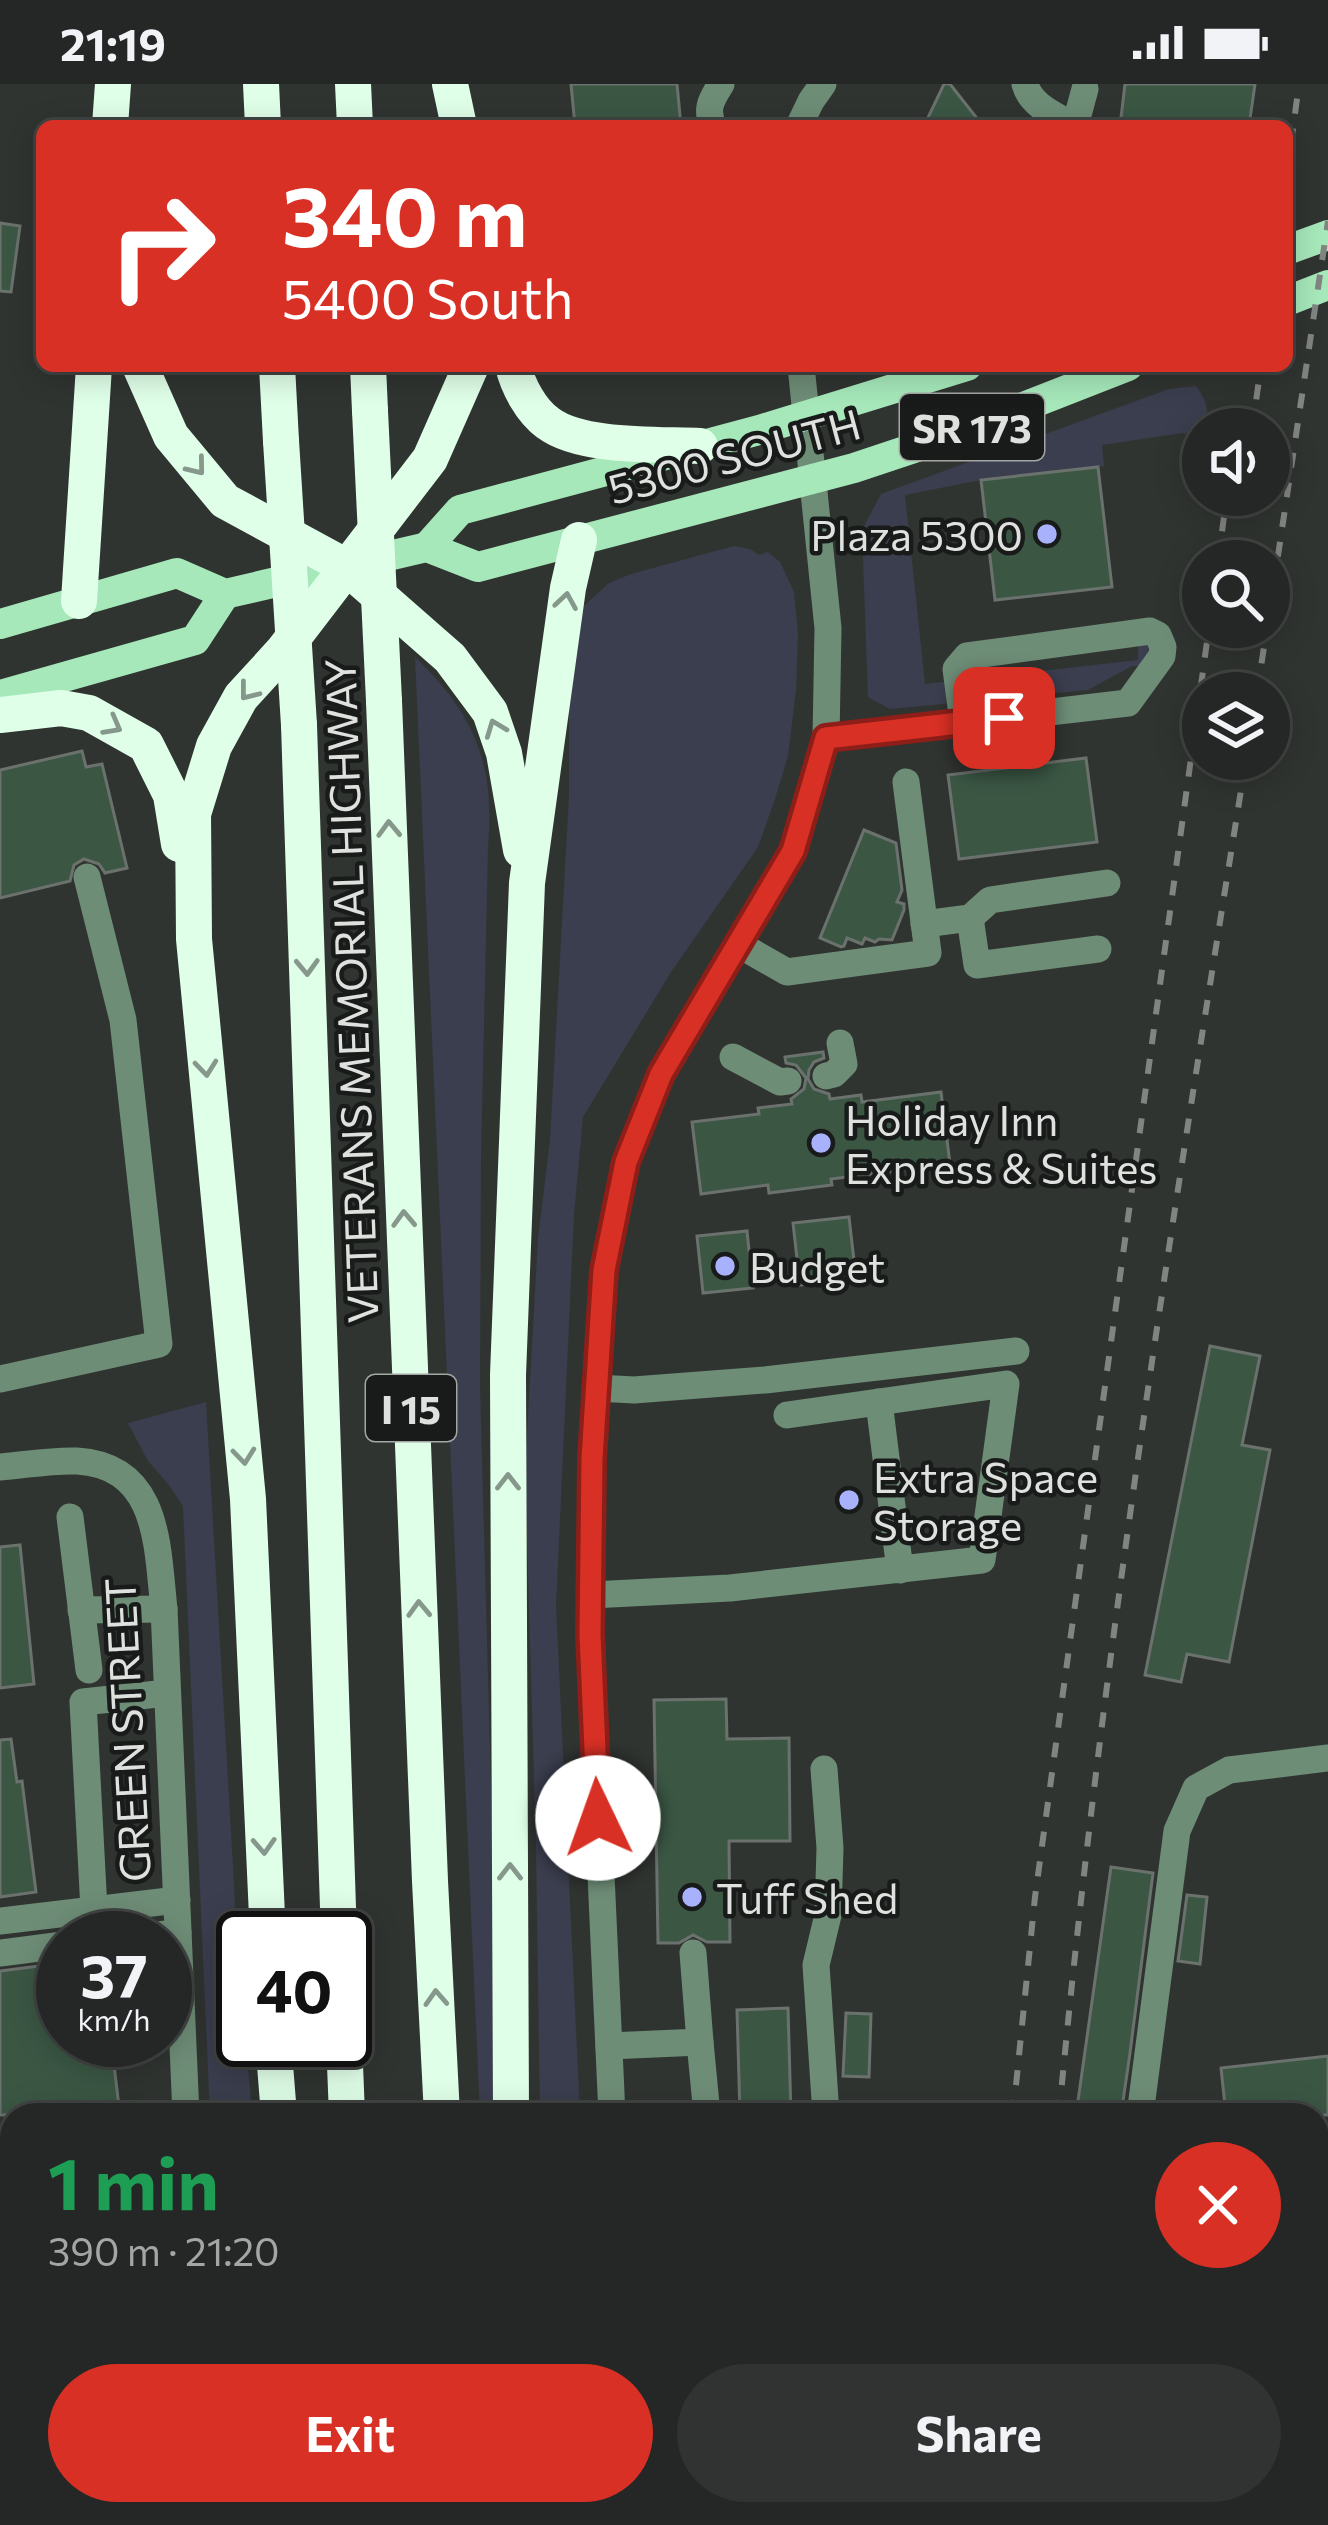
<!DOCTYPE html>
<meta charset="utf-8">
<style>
:root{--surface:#242725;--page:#303332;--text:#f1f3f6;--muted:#a3a5a7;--line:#414442;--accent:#d93025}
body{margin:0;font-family:Commissioner,sans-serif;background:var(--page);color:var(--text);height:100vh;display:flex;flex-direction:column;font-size:45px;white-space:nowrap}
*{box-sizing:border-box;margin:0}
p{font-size:39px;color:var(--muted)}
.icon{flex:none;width:66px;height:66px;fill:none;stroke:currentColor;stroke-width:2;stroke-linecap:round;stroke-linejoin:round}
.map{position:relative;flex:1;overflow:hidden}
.side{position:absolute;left:0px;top:2019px;width:1329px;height:423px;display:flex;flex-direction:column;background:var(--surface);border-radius:36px 36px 0 0;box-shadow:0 6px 30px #0003,0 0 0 3px var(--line)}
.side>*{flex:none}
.banner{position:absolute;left:36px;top:36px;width:1257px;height:252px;border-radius:18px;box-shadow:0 6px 30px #0003,0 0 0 3px var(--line);background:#d93025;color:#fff;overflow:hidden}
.controls{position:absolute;left:1182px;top:324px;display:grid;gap:24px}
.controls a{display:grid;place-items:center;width:108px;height:108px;border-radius:50%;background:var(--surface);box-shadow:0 6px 30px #0003,0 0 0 3px var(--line);font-size:60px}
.speed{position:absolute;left:36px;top:1827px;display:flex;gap:24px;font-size:60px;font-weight:700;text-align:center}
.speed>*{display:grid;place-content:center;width:156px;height:156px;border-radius:50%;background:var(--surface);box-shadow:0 6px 30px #0003,0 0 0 3px var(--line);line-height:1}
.speed small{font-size:30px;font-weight:400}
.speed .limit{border:6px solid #111;border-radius:18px;background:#fff;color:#111}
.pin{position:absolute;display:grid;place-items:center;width:102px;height:102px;color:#fff;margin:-51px;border-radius:24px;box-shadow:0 6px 18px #0006}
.me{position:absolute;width:132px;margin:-66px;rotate:357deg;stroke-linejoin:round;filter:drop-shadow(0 0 9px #0008)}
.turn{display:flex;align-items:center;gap:42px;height:252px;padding:0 48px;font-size:54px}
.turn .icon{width:156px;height:156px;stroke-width:2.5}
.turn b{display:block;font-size:84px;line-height:102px}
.round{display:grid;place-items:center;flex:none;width:126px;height:126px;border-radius:63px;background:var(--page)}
.headline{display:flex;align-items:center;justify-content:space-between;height:204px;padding:0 48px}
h1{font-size:72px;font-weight:700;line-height:90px;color:#1e9e55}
.action{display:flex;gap:24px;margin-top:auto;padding:24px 48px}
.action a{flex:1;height:138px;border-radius:72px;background:var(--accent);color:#fff;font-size:48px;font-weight:700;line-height:138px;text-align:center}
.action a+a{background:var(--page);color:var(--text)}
.status{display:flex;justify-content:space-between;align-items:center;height:84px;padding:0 60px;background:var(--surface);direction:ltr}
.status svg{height:33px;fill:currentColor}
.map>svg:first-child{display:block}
.green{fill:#3b3e4e}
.building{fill:#3b5744;stroke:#6b716d;stroke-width:3}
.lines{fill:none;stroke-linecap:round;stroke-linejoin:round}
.minor{stroke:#6e8d77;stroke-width:27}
.major{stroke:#a6e8ba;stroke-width:30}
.highway{stroke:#e0ffe9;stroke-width:36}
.rail{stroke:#818481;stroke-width:6;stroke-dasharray:15 15;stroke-linecap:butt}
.highway-bridge{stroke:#e0ffe9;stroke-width:36}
.oneway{stroke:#86988c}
.route-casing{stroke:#8d1f18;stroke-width:30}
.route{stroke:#d93025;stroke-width:21}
.poi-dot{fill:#a7b1fc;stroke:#191b1a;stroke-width:4.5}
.labels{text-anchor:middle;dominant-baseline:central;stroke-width:9;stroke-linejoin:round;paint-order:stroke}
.shield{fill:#191b1a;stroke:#a3a6a3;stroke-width:3}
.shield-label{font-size:39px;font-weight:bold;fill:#dee1de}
.street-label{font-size:42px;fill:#dee1de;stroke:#191b1a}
.poi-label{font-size:42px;fill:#dee1de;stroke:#191b1a;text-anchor:start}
</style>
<div class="status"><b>21:19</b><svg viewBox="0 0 49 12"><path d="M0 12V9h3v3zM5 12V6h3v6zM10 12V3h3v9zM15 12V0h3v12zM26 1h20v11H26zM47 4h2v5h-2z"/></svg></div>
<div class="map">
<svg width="1328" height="2441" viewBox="0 0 1328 2441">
<rect width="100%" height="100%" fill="#303431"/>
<g class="green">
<path d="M 1196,302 C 1212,323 1208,334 1200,354 L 1182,349 L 1102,361 L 1104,382 L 981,396 L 905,411 L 925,600 L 1138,576 L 1138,557 L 1156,561 L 1139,582 L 1132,582 L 1088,606 L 890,625 L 868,613 L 862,446 L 881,410 L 1169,305 Z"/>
<path d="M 734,462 L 750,465 L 759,471 L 768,468 L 780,478 L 794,508 L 798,549 L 796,606 L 788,672 L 775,715 L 758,763 L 671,888 L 583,1033 L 574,1130 L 556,1522 L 580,2031 L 540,2031 L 536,1764 L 525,1385 L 538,1155 L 550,1056 L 569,712 L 569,574 L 580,519 L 585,521 L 609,499 L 631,490 Z"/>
<path d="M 415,573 C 475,631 495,680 488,763 L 481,1074 L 480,1302 L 500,2031 L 480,2031 Z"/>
<path d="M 206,1318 L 243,1956 L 246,1956 L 252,2031 L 210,2031 L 183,1422 L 169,1401 L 148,1377 L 128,1339 Z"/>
<path d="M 229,2430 L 277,2430 L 279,2441 L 229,2441 Z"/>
<path d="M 539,2430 L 598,2430 L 599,2441 L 539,2441 Z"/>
</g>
<g class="building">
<path d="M 571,0 L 677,0 L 681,42 L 575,42 Z"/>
<path d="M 944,0 L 950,0 L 983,42 L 924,42 Z"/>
<path d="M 1125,0 L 1255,0 L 1249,42 L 1120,42 Z"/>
<path d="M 0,139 L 20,142 L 11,208 L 0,207 Z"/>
<path d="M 1098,383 L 1112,503 L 995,516 L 981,396 Z"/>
<path d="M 82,667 L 86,683 L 102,680 L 127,784 L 105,789 L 99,780 L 84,775 L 74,781 L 70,797 L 0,814 L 0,686 Z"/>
<path d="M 1086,674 L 1097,758 L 959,775 L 948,691 Z"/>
<path d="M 864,746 L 896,759 L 902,806 L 897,818 L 904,820 L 904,826 L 892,856 L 879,855 L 875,858 L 865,854 L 862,860 L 847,854 L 844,862 L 841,863 L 820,854 Z"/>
<path d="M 823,968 L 824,974 L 814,978 L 809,986 L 808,995 L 814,1005 L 829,1010 L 830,1015 L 861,1011 L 862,1018 L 941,1008 L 950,1080 L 831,1095 L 832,1101 L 769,1109 L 768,1101 L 701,1110 L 692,1038 L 759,1030 L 758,1024 L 792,1020 L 791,1015 L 804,1005 L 806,994 L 796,981 L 786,979 L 785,973 Z"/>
<path d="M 849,1133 L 856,1194 L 800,1201 L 793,1139 Z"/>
<path d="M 747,1147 L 753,1204 L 703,1209 L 697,1152 Z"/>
<path d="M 1210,1262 L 1260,1272 L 1242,1361 L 1270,1366 L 1229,1578 L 1187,1570 L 1181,1598 L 1145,1591 Z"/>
<path d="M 20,1461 L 34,1600 L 0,1604 L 0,1463 Z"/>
<path d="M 726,1615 L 727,1655 L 789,1654 L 790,1757 L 729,1757 L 730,1858 L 707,1858 L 693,1851 L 679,1859 L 658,1859 L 654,1616 Z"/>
<path d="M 11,1655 L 17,1698 L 22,1697 L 36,1808 L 0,1813 L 0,1656 Z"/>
<path d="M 1111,1783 L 1153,1789 L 1130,1969 L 1121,2031 L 1076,2031 Z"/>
<path d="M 1187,1811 L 1207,1813 L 1200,1880 L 1178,1877 Z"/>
<path d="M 63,1879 L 63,1956 L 111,1956 L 120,2031 L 0,2031 L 0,1887 Z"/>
<path d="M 788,1924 L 791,2031 L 740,2031 L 737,1926 Z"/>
<path d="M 846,1929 L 871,1930 L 869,1993 L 843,1992 Z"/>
<path d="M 1328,1972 L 1328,2031 L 1226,2031 L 1221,1984 Z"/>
</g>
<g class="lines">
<g class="minor">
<path d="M 1025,0 C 1031,22 1055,31 1074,42"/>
<path d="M 713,42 C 705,24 712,15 721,0"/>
<path d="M 799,42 L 811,17 L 823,0"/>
<path d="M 1075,42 L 1085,5"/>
<path d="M 826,654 L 1128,619 L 1162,572 L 1163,563 L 1158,551 L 1150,547 L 967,572 L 956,585 L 963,638"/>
<path d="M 970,834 L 977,881 L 1098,865"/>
<path d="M 924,840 L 970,834 L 990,816 L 1107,799"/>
<path d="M 738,860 L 787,888 L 928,869 L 906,698"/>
<path d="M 733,973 L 780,998 L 788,997"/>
<path d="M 826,992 L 834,990 L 844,980 L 840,959"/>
<path d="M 0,1295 L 159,1260 L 123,936 L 87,793"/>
<path d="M 597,1304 L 634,1306 L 765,1296 L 1016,1267"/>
<path d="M 879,1318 L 900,1486"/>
<path d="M 0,1383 C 25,1381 52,1376 77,1377 C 160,1382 157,1463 164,1525 L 186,2031"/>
<path d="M 70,1433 L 89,1586"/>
<path d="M 591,1511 L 730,1504 L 982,1476 L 1006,1300 L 787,1331"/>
<path d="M 81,1526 L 164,1525"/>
<path d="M 824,1685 L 830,1764 L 828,1831 L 816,1881 L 826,2031"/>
<path d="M 94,1826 L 83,1618 L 167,1609"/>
<path d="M 0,1837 L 177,1816"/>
<path d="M 124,1854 L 178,1849"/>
<path d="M 0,1869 L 63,1861"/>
<path d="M 700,1958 L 707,2031"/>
<path d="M 609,1962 L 700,1958 L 693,1869"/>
<path d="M 612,2031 L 590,1551 L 592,1375 L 604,1186 L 626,1078 L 661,990 L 793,767 L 826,654 L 828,544 L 801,282"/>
<path d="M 1140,2031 L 1177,1747 L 1196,1704 L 1229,1686 L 1328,1674"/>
<path d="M 1317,2066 L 1328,2065"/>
<path d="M 0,2127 L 12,2126"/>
<path d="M 0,2195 L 12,2194"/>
<path d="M 1317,2198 L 1328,2197"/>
<path d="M 1317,2328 L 1328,2327"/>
<path d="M 0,2416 L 12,2415"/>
<path d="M 204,2430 L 204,2441"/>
<path d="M 628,2430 L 628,2441"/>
<path d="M 843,2430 L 845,2441"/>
</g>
<g class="major">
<path d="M 1287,166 L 1328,151"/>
<path d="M 1287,217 L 1328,201"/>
<path d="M 427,463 L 460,426 L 759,346 L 967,282"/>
<path d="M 0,540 L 177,489 L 225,510 L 427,463 L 478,483 L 854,384 L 944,354 L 1128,282"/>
<path d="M 0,611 L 195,556 L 225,510"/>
</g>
<g class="highway">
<path d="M 261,0 L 263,42"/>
<path d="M 353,0 L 355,42"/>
<path d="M 450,0 L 459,42"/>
<path d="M 110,42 L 113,0"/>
<path d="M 140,282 L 171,352 L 225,417 L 345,482 L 450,574 L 490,628 L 504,669 L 521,766"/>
<path d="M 277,282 L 281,357"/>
<path d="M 368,282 L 370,327"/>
<path d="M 513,282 C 518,302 531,327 548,339 C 581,364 659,360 700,362"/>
<path d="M 79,517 L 94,282"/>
<path d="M 384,617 L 430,1797 L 442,2031"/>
<path d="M 0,631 L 61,624 L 89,629 L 146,661 L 171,711 L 179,760"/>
<path d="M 299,641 L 339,1854"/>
<path d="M 268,1854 L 248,1415 L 194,855 L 193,730 L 214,662 L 241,613 L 283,567 L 430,375 L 471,282"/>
<path d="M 273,1956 L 279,2031"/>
<path d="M 344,1956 L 347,2031"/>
<path d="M 511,2031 L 508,1291 L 527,799 L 568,504 L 579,456"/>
<path d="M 314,2430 L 315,2441"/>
<path d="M 365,2430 L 365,2441"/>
<path d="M 464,2430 L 464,2441"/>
<path d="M 513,2430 L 513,2441"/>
</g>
<g class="rail">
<path d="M 1287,89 L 1299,0"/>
<path d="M 1252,345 L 1261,282"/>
<path d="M 1218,477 L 1227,411"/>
<path d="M 1269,532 L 1328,137"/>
<path d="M 1257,609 L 1267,543"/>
<path d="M 1013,2031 L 1035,1813 L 1209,543"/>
<path d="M 1059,2031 C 1101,1577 1174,1125 1246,675"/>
<path d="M 1009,2441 L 1009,2430"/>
<path d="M 1042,2441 L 1042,2430"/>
</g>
<g class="highway-bridge">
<path d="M 370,327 L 384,617"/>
<path d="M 281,357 L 299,641"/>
</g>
</g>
<defs><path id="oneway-chevron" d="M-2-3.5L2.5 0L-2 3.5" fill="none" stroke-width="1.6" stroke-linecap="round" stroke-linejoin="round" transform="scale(3)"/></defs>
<g class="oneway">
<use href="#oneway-chevron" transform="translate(197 383) rotate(51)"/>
<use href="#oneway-chevron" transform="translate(566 517) rotate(-81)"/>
<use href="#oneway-chevron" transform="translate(248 608) rotate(128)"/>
<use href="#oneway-chevron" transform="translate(113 642) rotate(29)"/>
<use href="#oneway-chevron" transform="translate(495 644) rotate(-111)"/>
<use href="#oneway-chevron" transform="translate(389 745) rotate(-92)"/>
<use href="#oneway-chevron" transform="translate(307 883) rotate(88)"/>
<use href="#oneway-chevron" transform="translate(206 984) rotate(84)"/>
<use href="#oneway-chevron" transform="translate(404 1135) rotate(-92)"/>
<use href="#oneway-chevron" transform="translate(244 1372) rotate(84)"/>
<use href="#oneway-chevron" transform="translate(508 1398) rotate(-90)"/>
<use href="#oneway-chevron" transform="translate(419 1525) rotate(-92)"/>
<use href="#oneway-chevron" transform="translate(264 1762) rotate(87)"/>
<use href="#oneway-chevron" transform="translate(510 1788) rotate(-90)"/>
<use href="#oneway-chevron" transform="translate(436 1914) rotate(-93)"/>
</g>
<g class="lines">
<defs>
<path id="route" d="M 598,1734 L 590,1551 L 592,1375 L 604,1186 L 626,1078 L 661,990 L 793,767 L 826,654 L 1004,634"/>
</defs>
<use href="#route" class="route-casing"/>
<use href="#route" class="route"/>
</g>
<g class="poi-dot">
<circle cx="1047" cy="450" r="12"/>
<circle cx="821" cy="1059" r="12"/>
<circle cx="725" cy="1182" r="12"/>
<circle cx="849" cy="1416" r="12"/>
<circle cx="692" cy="1813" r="12"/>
</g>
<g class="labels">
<g class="shield">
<rect x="900" y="310" width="144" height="66" rx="9"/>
<rect x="366" y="1291" width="90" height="66" rx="9"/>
</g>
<g class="shield-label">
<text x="972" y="343">SR 173</text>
<text x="411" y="1324">I 15</text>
</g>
<g class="street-label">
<text transform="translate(734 371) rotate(-15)">5300 SOUTH</text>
<text transform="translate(350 907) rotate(-92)">VETERANS MEMORIAL HIGHWAY</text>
<text transform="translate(126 1646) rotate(-93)">GREEN STREET</text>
</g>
<g class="poi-label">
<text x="1023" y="450" text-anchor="end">Plaza 5300</text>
<text x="845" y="1035">Holiday Inn<tspan x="845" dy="48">Express &amp; Suites</tspan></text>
<text x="749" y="1182">Budget</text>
<text x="873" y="1392">Extra Space<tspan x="873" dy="48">Storage</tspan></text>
<text x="716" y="1813">Tuff Shed</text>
</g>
</g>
</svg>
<div class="controls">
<a><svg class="icon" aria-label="sound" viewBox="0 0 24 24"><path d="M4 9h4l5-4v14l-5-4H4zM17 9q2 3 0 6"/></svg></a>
<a><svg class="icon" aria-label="search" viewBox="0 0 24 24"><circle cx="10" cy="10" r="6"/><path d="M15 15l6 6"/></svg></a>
<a><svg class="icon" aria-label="layers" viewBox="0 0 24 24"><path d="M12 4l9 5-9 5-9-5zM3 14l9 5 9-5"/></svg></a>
</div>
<div class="speed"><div>37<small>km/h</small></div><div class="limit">40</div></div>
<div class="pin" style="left:1004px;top:634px;background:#d93025"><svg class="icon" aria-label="arrive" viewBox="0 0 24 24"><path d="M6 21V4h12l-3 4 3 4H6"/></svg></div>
<svg class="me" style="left:598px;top:1734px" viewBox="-20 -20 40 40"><circle r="19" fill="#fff"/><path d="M0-13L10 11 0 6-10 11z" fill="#d93025"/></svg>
<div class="banner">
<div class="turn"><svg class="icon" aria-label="right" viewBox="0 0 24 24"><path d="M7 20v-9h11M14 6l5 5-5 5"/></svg><div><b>340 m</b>5400 South</div></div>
</div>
<section class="side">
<div class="headline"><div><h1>1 min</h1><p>390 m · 21:20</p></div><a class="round" style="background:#d93025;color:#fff"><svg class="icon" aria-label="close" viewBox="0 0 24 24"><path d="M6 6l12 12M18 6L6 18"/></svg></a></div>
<div class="action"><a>Exit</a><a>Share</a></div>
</section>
</div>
